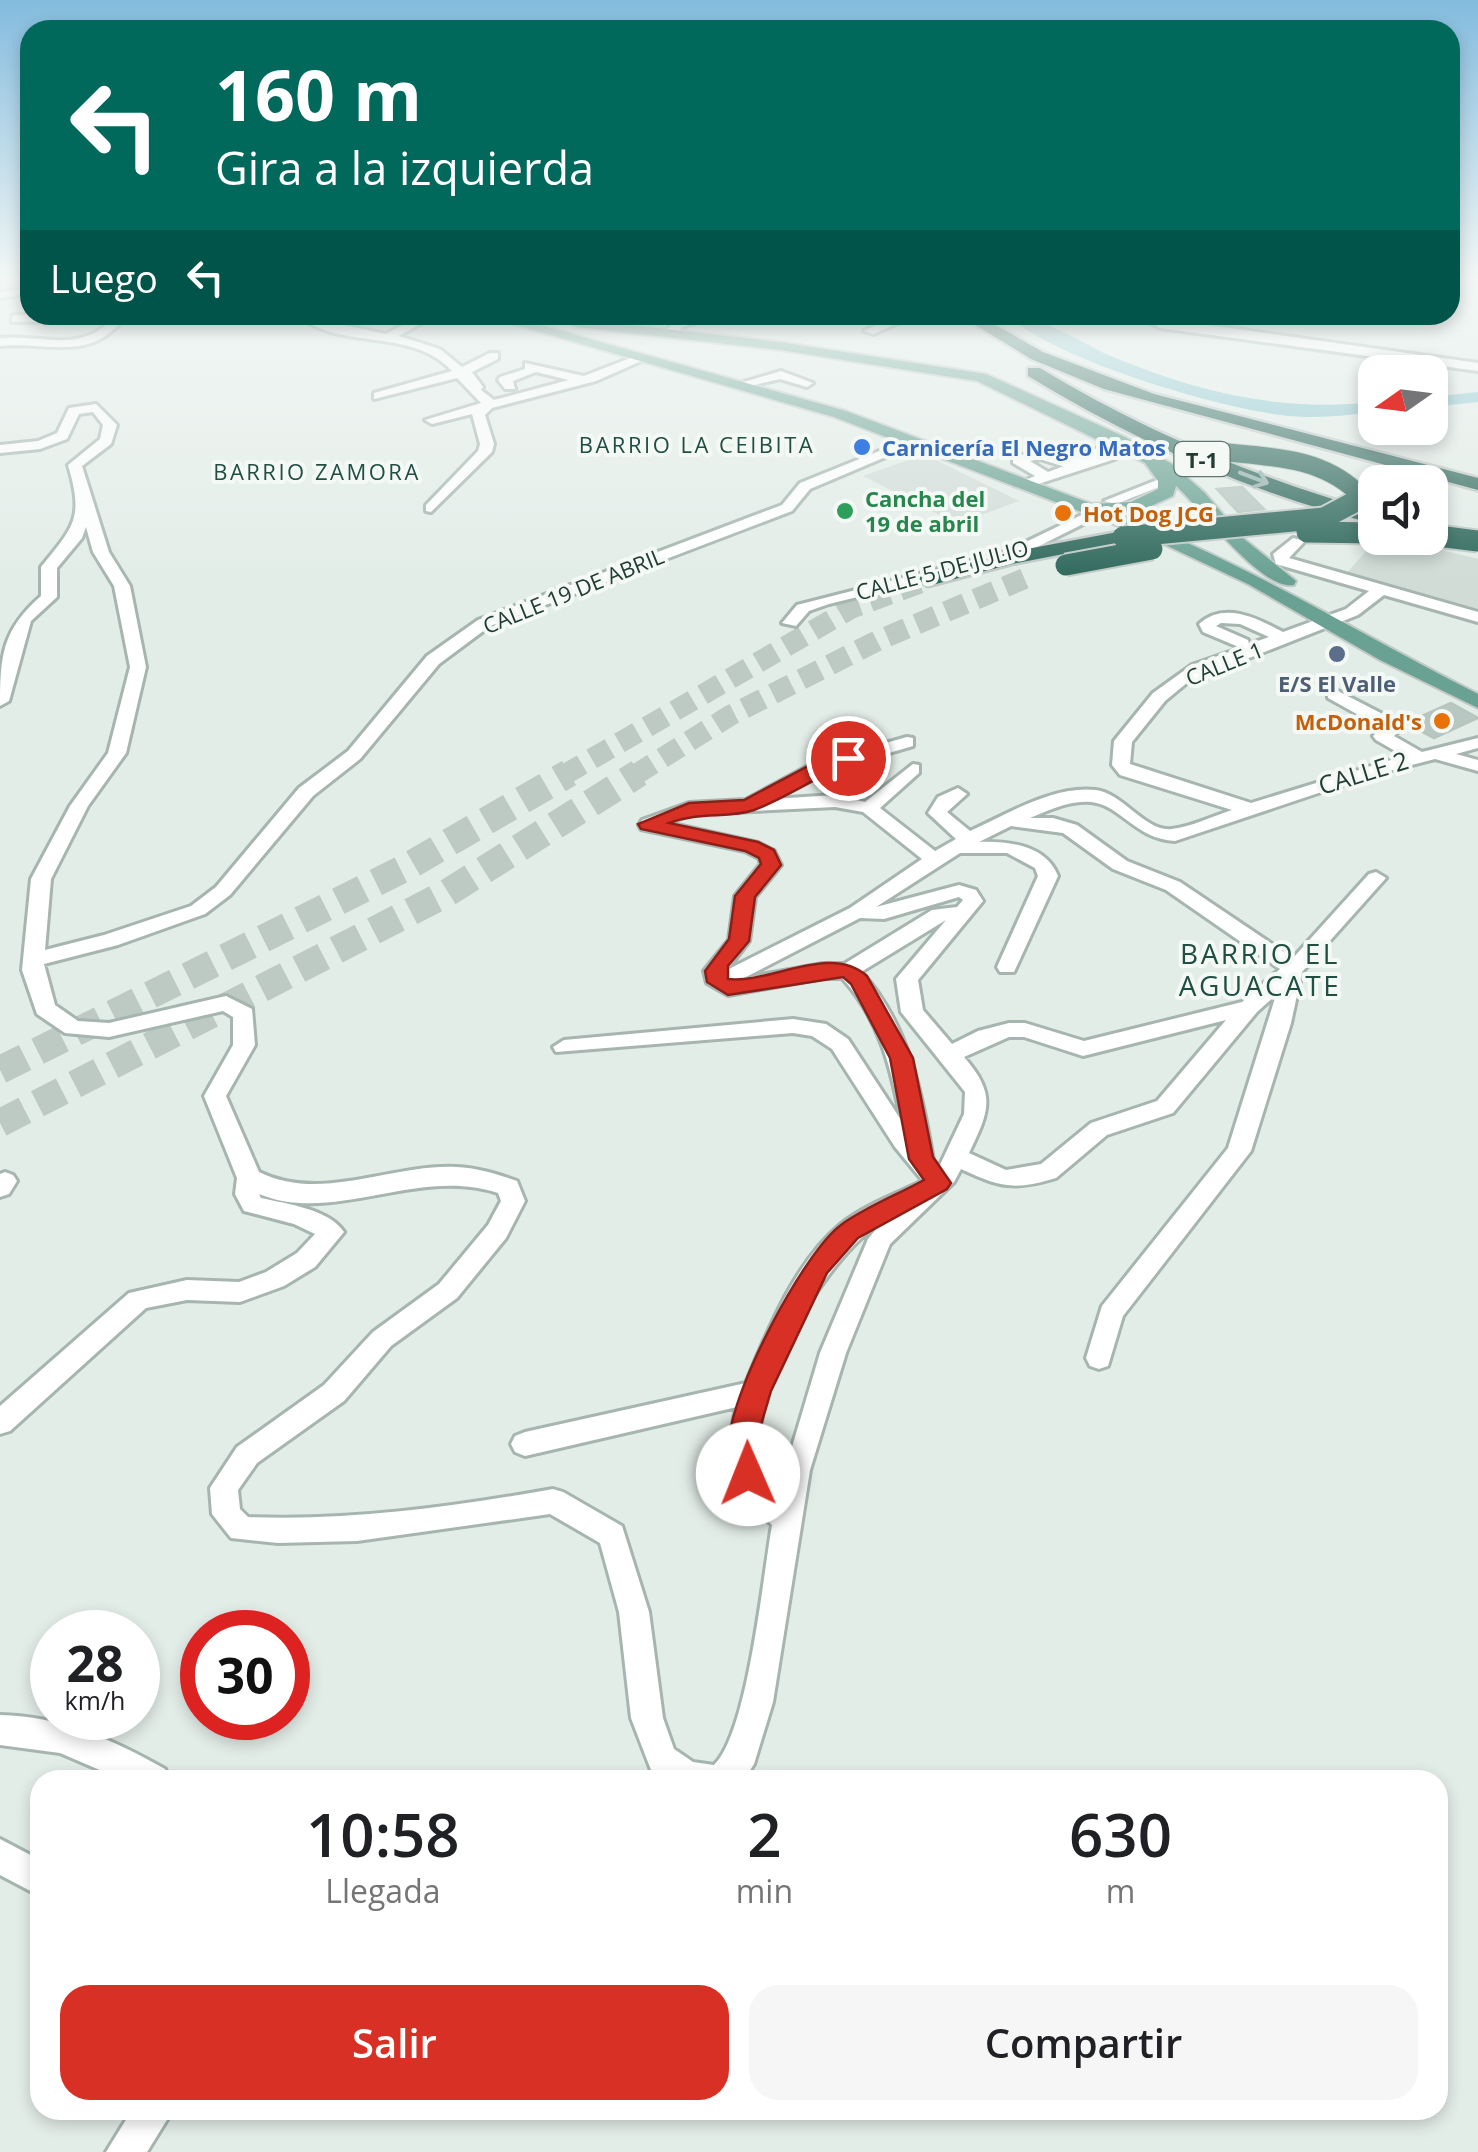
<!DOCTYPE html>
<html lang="es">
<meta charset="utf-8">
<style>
:root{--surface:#fff;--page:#f6f6f6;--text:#202124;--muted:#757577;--accent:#d93025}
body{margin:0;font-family:"Open Sans",sans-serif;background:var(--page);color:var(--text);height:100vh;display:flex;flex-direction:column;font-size:38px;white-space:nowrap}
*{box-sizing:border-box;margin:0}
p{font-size:32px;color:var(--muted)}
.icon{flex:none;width:55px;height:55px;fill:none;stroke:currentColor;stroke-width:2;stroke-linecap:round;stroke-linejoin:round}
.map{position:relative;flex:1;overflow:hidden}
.drawer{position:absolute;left:30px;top:1770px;width:1418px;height:350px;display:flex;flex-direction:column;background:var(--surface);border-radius:30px;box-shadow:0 5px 15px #0003}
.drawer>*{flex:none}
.top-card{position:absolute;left:20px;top:20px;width:1440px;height:305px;border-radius:30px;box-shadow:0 5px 15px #0003;background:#00695c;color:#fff;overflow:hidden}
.needle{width:65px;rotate:256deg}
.tools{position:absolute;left:1358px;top:355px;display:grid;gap:20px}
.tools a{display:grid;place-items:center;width:90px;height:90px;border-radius:20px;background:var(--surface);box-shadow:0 5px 15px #0003;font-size:50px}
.speed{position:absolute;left:30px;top:1610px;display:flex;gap:20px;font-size:50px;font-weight:700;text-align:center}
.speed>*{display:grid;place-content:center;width:130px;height:130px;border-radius:50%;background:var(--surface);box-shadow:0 5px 15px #0003;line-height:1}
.speed small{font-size:25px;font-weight:400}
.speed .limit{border:15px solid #d22;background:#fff;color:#111}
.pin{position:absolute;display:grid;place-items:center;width:85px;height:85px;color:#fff;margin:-42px;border:5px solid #fff;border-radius:50%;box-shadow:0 2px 10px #0007}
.me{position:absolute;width:110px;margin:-55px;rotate:359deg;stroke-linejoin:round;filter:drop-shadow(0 0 8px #0008)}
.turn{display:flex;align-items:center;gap:35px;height:210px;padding:0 30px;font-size:45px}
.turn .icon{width:130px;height:130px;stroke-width:2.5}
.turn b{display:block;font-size:70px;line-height:85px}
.then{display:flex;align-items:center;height:95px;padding:0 30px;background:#0003;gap:20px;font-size:38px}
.eta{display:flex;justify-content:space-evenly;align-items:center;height:170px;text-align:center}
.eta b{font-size:60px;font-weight:600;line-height:70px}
.action{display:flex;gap:20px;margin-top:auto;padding:20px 30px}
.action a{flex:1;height:115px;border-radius:30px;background:var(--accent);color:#fff;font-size:40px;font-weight:600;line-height:115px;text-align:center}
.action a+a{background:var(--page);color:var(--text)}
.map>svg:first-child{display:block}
.built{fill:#d1dcd7}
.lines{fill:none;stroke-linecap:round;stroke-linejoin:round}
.river{fill:#8dc6d0;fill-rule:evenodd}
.building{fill:#b8c7c1;stroke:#b6c6bf;stroke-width:2.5}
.highway-tunnel-far1{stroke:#bdcac4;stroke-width:21;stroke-dasharray:21 11;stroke-linecap:butt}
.highway-tunnel{stroke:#bdcac4;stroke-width:28;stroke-dasharray:28 14;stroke-linecap:butt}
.minor-casing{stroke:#a6b5af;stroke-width:6}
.major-casing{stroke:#c1c9c7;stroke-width:4}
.highway-casing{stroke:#c1c9c7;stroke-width:5}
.minor{fill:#fff;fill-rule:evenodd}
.major{fill:#69a192;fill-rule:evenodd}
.highway{fill:#30695d;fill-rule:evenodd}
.highway-bridge-far1-casing{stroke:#c1c9c7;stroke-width:20;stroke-linecap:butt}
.highway-bridge-casing{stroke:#c1c9c7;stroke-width:25;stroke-linecap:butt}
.highway-bridge-far1{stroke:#30695d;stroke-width:18}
.highway-bridge{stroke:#30695d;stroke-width:21}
.oneway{stroke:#92b1aa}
.route{fill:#d93025;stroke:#8d1f18;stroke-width:2.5}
.shop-dot{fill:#3f7fe0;stroke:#f4f9f6;stroke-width:4}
.leisure-dot{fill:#2e9e5b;stroke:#f4f9f6;stroke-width:4}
.food-dot{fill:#e8710a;stroke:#f4f9f6;stroke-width:4}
.service-dot{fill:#5c6f8a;stroke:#f4f9f6;stroke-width:4}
.labels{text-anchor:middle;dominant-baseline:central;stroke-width:8;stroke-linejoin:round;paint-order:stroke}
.far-neighbourhood-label{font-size:22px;letter-spacing:2.5px;fill:#204f43;stroke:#f4f9f6}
.far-shop-label{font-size:22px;font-weight:bold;fill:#366cbe;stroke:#f4f9f6;text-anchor:start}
.shield{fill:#f4f9f6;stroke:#627570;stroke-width:2.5}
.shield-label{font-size:22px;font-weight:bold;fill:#233d36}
.far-leisure-label{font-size:22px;font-weight:bold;fill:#27864d;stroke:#f4f9f6;text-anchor:start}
.far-food-label{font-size:22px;font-weight:bold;fill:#c56008;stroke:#f4f9f6;text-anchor:start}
.far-street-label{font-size:22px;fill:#233d36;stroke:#f4f9f6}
.far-service-label{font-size:22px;font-weight:bold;fill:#4e5e75;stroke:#f4f9f6}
.street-label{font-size:25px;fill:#233d36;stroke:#f4f9f6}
.neighbourhood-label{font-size:28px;letter-spacing:2.5px;fill:#204f43;stroke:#f4f9f6}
</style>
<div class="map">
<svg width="1478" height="2152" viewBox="0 0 1478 2152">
<rect width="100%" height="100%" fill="#e3ede8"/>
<g class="built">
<path d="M 925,454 L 950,467 L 1019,501 L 957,524 L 863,476 Z"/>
<path d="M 1377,539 L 1405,541 L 1478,559 L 1478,612 L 1343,577 Z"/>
</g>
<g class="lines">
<g class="river">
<path d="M 1007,315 C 1042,315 1080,343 1113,357 C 1201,393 1280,412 1375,402 L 1375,412 C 1347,415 1318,419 1290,416 C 1223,410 1055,360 1007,315 Z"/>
<path d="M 1478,392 L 1478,402 L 1430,407 L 1430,397 Z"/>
</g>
</g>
<g class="building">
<path d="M 1242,487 L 1264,509 L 1238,512 L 1217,489 Z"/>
<path d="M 1451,703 L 1478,718 L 1434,738 L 1406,723 Z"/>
</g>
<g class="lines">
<g class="highway-tunnel-far1">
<path d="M 564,775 L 852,608 L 928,580"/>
<path d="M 635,775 L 731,715 L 879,640 L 1033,575"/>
</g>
<g class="highway-tunnel">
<path d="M 0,1070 L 405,868 L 569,773"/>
<path d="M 0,1123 L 447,893 L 639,773"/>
</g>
<defs>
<g id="minor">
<path d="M 30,287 L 30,293 L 0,298 L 0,292 Z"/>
<path d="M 16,315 L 76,315 L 77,317 L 71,321 L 12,322 L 12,316 Z"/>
<path d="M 103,315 L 115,315 L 121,322 C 87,362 45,341 0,346 L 0,338 C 39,334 78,353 109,322 Z"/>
<path d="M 421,315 L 436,315 L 399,336 L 440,349 L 462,367 L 490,353 L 498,353 L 498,359 L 472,372 L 483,387 L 481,390 L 494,400 L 569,380 L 536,372 L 513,381 L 515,389 L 505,389 L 498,380 L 500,377 L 525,369 L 525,363 L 584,376 L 638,355 L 648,358 L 596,381 L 492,408 L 485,415 L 494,444 L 492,452 L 431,512 L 426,511 L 426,505 L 478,451 L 480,444 L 472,414 L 432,424 L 425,420 L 481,403 L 457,378 L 374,399 L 374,393 L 452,371 C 414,330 353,348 309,323 L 315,319 L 386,334 Z"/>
<path d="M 700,315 L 721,315 L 682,327 L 674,337 L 664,334 L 674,321 Z"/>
<path d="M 890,315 L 902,315 L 904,320 L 874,334 L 864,331 L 891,318 Z"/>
<path d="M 1136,315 L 1478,363 L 1478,371 L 1160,328 Z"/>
<path d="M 781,371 L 813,383 L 807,387 L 780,379 L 750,386 L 744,382 Z"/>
<path d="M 96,404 L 117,425 L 111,444 L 82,466 L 109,552 L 130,586 L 146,667 L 126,753 L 88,806 L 51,879 L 45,950 L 104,935 L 191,906 L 216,887 L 299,788 L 348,751 L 427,656 L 478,620 L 782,505 L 800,483 L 909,439 L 921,442 L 810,489 L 792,511 L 490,626 L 439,664 L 360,759 L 313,796 L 230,895 L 205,914 L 118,945 L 44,964 L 55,1005 L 78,1021 L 109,1023 L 226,996 L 252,1009 L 255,1045 L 226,1096 L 259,1172 C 321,1203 391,1164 456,1167 C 478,1168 497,1174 517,1181 L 525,1201 L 506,1238 L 457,1298 L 391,1346 L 344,1401 L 257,1463 L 238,1490 L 240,1509 L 248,1517 C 350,1521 452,1507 553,1489 L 563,1492 L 622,1526 L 649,1612 L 663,1718 L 674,1749 L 693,1762 L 714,1765 C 748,1733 763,1576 772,1525 C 736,1491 722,1455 737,1407 L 525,1456 L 515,1452 L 511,1444 L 515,1436 L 525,1432 L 746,1383 C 768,1330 795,1262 841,1224 C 865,1205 896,1194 923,1181 L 895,1147 L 832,1049 L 812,1036 L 793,1033 L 556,1052 L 553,1047 L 564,1040 L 793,1019 L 826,1024 L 848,1039 L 901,1120 C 891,1067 879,1018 842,978 L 823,978 L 728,995 L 707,983 L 704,971 L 729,940 L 735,896 L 761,864 L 759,858 L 745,851 L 641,829 L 639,825 L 642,820 L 689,803 L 746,800 L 812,764 L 907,737 L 913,738 L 913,746 L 824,772 L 773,799 L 835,795 L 865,802 L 913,764 L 919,765 L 919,773 L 880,808 L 935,851 L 956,839 L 928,813 L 938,797 L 958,788 L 967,794 L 947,812 L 970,831 C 1007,814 1054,785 1096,790 C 1124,794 1145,832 1172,829 C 1191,827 1213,816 1232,810 L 1120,775 L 1112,765 L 1114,741 L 1153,693 L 1192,665 L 1241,648 L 1203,632 L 1199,624 C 1224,601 1257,618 1283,632 L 1346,609 L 1369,591 L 1276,564 L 1273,554 L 1293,538 L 1305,541 L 1289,558 L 1478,612 L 1478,622 L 1384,595 L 1358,615 L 1188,682 L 1165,701 L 1132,742 L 1130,764 L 1251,803 L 1404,756 L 1376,740 L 1373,736 L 1382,728 L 1328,698 L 1328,690 L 1334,689 L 1400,723 L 1403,727 L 1394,736 L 1422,752 L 1478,738 L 1478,748 L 1456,754 L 1478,760 L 1478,771 L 1435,759 L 1369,776 L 1175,841 C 1135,839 1121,805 1091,802 C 1070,800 1049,810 1030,818 L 1053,818 L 1077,825 L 1127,861 L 1180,882 L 1293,958 L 1369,874 L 1376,872 L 1386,878 L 1302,972 L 1291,1023 L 1251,1151 L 1123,1316 L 1108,1366 L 1099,1369 L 1090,1366 L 1086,1358 L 1102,1306 L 1228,1148 L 1276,995 L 1257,1012 L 1173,1113 L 1107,1135 L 1056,1178 C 1014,1191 1000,1187 961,1169 L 954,1182 L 890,1244 L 846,1353 L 810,1470 L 773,1702 L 754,1764 L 744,1780 L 664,1780 L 651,1770 L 631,1718 L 619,1612 L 600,1543 L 550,1514 L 357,1541 L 278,1543 L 231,1538 L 212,1514 L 210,1488 L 237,1447 L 324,1385 L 373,1332 L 439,1284 L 488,1225 L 501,1201 L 498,1193 C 419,1166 333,1225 259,1194 L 261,1198 C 287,1204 329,1209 344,1232 L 315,1267 L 284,1286 L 240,1302 L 187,1300 L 146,1308 L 10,1431 L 0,1434 L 0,1406 L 129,1293 L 187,1280 L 239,1282 L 266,1272 L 297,1253 L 315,1234 L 294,1224 L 244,1211 L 235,1194 L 237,1178 L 204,1096 L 233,1045 L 233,1017 L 223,1011 L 109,1037 L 65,1033 L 37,1014 L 22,970 L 31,879 L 70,806 L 108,753 L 130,667 L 114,586 L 93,552 L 86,527 L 82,538 L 57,568 L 57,597 L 31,621 L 9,701 L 0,706 C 0,656 2,630 41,596 L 41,567 C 74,526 84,519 68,465 L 100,439 L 103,425 L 93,412 L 79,414 L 67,439 L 40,449 L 0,453 L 0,445 L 38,441 L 57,433 L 69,408 ZM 1221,623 L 1240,624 L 1269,637 L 1249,644 L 1248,640 L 1216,626 ZM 835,807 L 863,812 L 922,859 L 850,908 L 727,970 L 749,941 L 755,897 L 781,865 L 774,851 L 758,843 L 668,823 L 692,814 ZM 1011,826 L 1063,833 L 1113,869 L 1166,890 L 1280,969 L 1242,1002 L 1084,1041 L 1025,1023 L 1009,1023 L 978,1031 L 952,1044 L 923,1010 L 918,980 L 983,901 L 976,890 L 959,885 L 876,907 L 960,853 L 1007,853 L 1035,868 L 1038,876 L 997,967 L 1000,972 L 1014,972 L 1058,876 C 1046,845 1009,841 979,842 ZM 959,897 L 963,900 L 957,907 L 932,910 L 844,964 L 823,964 L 744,978 L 860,918 L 884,919 ZM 946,920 L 896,979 L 901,1012 L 965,1092 L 964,1114 L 939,1167 L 933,1160 C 922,1094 908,1022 861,972 ZM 1226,1020 L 1157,1101 L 1091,1123 L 1041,1164 L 1006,1170 L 969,1153 C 989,1111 997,1095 964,1057 L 1009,1037 L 1024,1037 L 1083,1056 ZM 881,1223 L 868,1239 L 820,1353 L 778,1494 C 717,1433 821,1259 881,1223 Z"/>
<path d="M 1101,447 L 1115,453 L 1115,459 L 1026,488 L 1014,485 L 1035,476 L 1013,463 L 1013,457 L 1041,451 L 1067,458 ZM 1040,459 L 1062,466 L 1064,466 L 1048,472 L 1030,461 Z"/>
<path d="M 1162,478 L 1174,481 L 1116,504 L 1104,501 Z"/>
<path d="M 1094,509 L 1099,510 L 1099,516 L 1015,558 L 829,604 L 809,611 L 796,626 L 782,623 L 797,605 L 1005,552 Z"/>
<path d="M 5,1172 L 13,1175 L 17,1181 L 9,1194 L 0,1197 L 0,1174 Z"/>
<path d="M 0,1715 C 60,1716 114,1740 165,1769 L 170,1780 L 123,1780 L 60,1753 L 0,1745 Z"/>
<path d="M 0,1839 L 40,1860 L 40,1896 L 0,1875 Z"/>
<path d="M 132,2110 L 173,2110 L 147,2152 L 106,2152 Z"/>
</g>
<path id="major" d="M 481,315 L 504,315 L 846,411 L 1092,504 L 1131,502 L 1158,489 L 1158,481 L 1145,463 L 977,381 L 780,350 L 576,327 L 569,323 L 576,319 L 780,342 L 986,374 L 1125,437 L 1172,464 L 1205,493 L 1243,538 L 1296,581 L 1294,585 C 1261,591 1200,507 1176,486 L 1173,496 L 1140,511 L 1113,512 C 1241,560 1356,632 1478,694 L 1478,708 L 1380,660 L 1248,584 L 1157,541 L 834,417 Z"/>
<g id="highway">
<path d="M 959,315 L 978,315 L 1043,352 L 1154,394 L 1478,478 L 1478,490 L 1104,389 L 1031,359 Z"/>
<path d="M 1028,368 L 1040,368 C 1145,432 1257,478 1375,512 L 1375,524 C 1252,493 1136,442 1028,376 Z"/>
<path d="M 1123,531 L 1130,533 L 1130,541 L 1012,564 L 928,586 L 918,580 L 921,576 L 1010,552 Z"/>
</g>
</defs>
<use href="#minor" class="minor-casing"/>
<use href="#major" class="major-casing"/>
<use href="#highway" class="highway-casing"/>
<use href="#minor" class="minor"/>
<use href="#major" class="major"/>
<use href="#highway" class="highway"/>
<defs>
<path id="highway-bridge-far1" d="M 1223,452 C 1271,457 1320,457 1357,492 L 1356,497"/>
<g id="highway-bridge">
<path d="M 1307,532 L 1375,533"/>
<path d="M 1430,535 L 1478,541"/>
<path d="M 1123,537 L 1324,518 L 1356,501 L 1357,495"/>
<path d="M 1066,565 L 1152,549"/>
</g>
</defs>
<use href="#highway-bridge-far1" class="highway-bridge-far1-casing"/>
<use href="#highway-bridge" class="highway-bridge-casing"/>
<use href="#highway-bridge-far1" class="highway-bridge-far1"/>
<use href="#highway-bridge" class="highway-bridge"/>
</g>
<defs><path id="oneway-shaft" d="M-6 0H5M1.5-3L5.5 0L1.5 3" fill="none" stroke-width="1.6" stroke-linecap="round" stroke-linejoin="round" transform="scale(2.5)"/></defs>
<use class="oneway" href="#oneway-shaft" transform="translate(1254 478) rotate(21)"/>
<linearGradient id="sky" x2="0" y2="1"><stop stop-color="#83bbde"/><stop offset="0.48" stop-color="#f2f7f5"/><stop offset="1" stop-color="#f2f7f5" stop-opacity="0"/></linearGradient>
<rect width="1478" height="579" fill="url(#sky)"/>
<path class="route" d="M 848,753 L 855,754 L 855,762 C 819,774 789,797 754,810 C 728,819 700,811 669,823 L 758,842 L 774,850 L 781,865 L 755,897 L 749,941 L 728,966 L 728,979 C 770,984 830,943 867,976 L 913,1058 L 933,1157 L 951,1183 L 947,1189 L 858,1238 L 827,1273 L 771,1391 L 758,1435 L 762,1474 L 758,1482 L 748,1486 L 738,1482 C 732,1470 729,1450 730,1436 C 733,1389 803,1253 841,1225 C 865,1207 897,1195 924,1180 L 909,1159 L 890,1058 L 851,984 L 843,977 L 728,995 L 707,982 L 705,971 L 729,939 L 735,896 L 761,864 L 759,858 L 745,851 L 641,829 L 638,824 L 689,803 L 744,800 L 812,764 Z"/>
<circle class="shop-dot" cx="862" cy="447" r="10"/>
<circle class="leisure-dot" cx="845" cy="511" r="10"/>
<g class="food-dot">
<circle cx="1063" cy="513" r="10"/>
<circle cx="1442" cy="721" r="10"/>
</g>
<circle class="service-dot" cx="1337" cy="654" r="10"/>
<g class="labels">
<g class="far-neighbourhood-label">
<text x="697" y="444">BARRIO LA CEIBITA</text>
<text x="317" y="471">BARRIO ZAMORA</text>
</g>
<g class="far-shop-label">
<text x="882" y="447">Carnicería El Negro Matos</text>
</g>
<rect class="shield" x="1174.5" y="442" width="55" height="34" rx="8"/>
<g class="shield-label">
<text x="1202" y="459">T-1</text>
</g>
<g class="far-leisure-label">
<text x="865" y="498">Cancha del<tspan x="865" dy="25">19 de abril</tspan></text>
</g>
<g class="far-food-label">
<text x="1083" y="513">Hot Dog JCG</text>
<text x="1422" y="721" text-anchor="end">McDonald's</text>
</g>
<g class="far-street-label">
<text transform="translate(942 569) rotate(-15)">CALLE 5 DE JULIO</text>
<text transform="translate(573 590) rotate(-22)">CALLE 19 DE ABRIL</text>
<text transform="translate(1224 663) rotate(-22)">CALLE 1</text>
</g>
<g class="far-service-label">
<text x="1337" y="683">E/S El Valle</text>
</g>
<g class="street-label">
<text transform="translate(1363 772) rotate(-17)">CALLE 2</text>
</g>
<g class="neighbourhood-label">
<text x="1260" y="953">BARRIO EL<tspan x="1260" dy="32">AGUACATE</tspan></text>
</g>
</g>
</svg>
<div class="tools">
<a><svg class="needle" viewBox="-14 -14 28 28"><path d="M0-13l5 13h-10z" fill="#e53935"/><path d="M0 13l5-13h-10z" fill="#757577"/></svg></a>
<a><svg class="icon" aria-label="sound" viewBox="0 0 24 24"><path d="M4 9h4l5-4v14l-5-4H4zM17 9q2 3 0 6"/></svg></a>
</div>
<div class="speed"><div>28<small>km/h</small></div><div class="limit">30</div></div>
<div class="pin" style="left:848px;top:758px;background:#d93025"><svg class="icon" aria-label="arrive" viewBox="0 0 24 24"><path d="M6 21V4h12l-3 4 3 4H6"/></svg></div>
<svg class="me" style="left:748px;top:1474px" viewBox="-20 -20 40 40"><circle r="19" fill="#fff"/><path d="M0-13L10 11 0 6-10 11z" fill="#d93025"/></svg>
<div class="top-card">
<div class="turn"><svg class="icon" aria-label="left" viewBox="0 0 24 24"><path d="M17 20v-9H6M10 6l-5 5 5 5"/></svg><div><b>160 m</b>Gira a la izquierda</div></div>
<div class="then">Luego<svg class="icon" aria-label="left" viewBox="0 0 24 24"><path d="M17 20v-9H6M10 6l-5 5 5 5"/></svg></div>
</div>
<section class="drawer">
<div class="eta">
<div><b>10:58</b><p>Llegada</p></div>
<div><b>2</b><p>min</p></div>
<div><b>630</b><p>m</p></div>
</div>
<div class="action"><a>Salir</a><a>Compartir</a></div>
</section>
</div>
